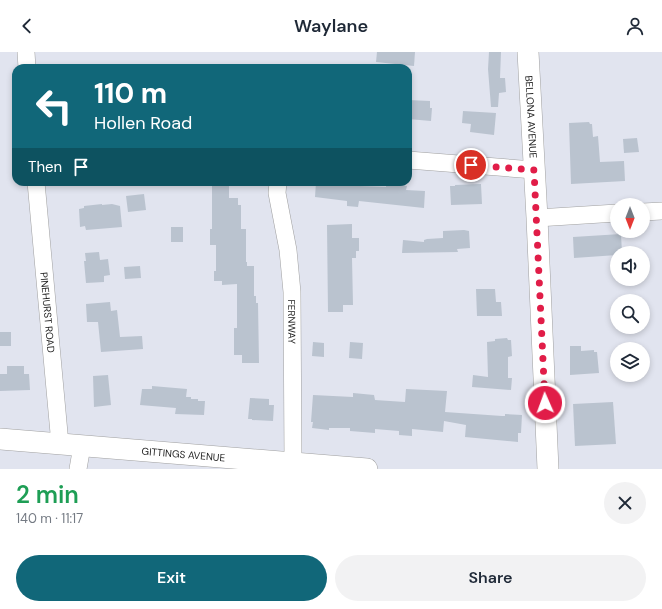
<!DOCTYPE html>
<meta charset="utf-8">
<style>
:root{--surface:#fff;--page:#f2f2f3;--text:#1f2937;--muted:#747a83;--accent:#116779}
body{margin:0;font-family:"DM Sans",sans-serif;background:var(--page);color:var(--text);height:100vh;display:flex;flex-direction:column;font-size:15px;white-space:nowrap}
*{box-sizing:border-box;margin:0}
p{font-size:13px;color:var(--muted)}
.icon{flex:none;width:22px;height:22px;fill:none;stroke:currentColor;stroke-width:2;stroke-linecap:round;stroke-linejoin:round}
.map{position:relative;height:417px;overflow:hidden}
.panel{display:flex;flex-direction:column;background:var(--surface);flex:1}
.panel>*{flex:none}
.top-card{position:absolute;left:12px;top:12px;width:400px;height:122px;border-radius:12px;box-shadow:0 2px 6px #0003;background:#116779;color:#fff;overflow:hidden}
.needle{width:26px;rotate:180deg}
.buttons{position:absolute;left:610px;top:146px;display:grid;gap:8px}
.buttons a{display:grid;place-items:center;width:40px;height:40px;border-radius:50%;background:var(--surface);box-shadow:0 2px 6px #0003;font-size:20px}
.pin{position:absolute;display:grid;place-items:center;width:34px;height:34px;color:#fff;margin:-17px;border:2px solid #fff;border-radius:50%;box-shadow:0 1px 4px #0007}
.me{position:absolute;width:44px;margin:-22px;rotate:358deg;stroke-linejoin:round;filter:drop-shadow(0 0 3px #0008)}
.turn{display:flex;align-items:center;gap:14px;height:84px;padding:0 16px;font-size:18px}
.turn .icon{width:52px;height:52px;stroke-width:2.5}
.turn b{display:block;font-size:28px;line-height:34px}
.then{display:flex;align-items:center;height:38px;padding:0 16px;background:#0003;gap:8px;font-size:15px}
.round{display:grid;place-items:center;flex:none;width:42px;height:42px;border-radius:21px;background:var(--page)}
.head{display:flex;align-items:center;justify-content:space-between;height:68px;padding:0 16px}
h1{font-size:24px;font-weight:600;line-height:30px;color:#1e9e55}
.action{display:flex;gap:8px;margin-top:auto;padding:8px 16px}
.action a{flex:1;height:46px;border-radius:24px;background:var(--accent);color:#fff;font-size:16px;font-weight:600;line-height:46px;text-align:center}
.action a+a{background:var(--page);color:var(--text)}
header{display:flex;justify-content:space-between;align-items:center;height:52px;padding:0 16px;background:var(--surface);font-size:18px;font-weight:600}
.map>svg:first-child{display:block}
.building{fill:#bac3cf}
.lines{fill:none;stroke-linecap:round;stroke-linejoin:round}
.minor-casing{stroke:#a0a0a0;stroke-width:18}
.tertiary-casing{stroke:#a0a0a0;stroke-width:22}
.minor{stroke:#fff;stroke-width:17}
.tertiary{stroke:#fff;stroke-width:21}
.route{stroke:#e11d48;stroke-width:7;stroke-dasharray:0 12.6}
.labels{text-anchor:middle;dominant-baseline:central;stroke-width:4;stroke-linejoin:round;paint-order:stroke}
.street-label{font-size:10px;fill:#1c1c1c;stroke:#fff}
</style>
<header><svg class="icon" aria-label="back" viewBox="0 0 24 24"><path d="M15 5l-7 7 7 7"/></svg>Waylane<svg class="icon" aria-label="person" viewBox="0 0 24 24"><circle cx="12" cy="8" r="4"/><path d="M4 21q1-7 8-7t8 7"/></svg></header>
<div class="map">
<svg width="662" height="417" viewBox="0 0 662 417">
<rect width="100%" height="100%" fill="#e1e4ef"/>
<g class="building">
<path d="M 377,0 L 415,0 L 414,14 L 376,10 Z"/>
<path d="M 489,0 L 501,0 L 500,26 L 505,26 L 506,40 L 499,41 L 498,55 L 491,55 L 488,17 Z"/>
<path d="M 408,48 L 430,49 L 430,56 L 432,56 L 431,69 L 408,67 Z"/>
<path d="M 463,59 L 496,61 L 494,83 L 470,80 L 471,72 L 462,71 Z"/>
<path d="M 589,70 L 590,72 L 592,72 L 593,85 L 598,84 L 600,110 L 624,109 L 625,129 L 571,132 L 569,71 Z"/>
<path d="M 637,86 L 639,100 L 624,101 L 623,87 Z"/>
<path d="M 212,130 L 229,130 L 229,146 L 238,146 L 238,153 L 241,153 L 241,177 L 246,177 L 246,210 L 247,210 L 247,214 L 254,214 L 254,244 L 256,244 L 256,251 L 258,251 L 259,311 L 242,311 L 242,303 L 234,303 L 234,276 L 237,276 L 237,232 L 222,233 L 222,229 L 214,229 L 214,219 L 216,219 L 216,193 L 210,193 L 210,177 L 212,177 Z"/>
<path d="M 316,130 L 360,130 L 360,134 L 386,135 L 386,132 L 407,134 L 406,138 L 425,139 L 424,156 L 359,149 L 358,155 L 347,154 L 347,149 L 315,145 Z"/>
<path d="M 481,132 L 482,152 L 451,153 L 450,134 L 455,134 L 455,133 Z"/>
<path d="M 144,142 L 146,158 L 128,160 L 126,144 Z"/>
<path d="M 102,152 L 102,153 L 112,152 L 120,154 L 122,175 L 86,178 L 85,174 L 80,175 L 79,157 L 84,156 L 84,154 Z"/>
<path d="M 352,172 L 352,186 L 359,186 L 359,199 L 356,199 L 356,206 L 352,206 L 353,253 L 343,253 L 343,260 L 328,260 L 327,173 Z"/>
<rect x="171" y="175" width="12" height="15"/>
<path d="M 464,178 L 469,179 L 470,196 L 457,197 L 458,200 L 402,201 L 403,188 L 424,190 L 424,188 L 427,187 L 443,186 L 443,179 Z"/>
<path d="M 621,182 L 622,201 L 617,201 L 617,203 L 574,206 L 573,185 Z"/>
<path d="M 99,200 L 100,208 L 108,207 L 110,223 L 104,224 L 104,230 L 86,231 L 84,209 L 86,209 L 85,201 Z"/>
<path d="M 140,214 L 141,226 L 125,227 L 124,215 Z"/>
<path d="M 476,237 L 495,237 L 496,250 L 501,250 L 502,264 L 477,264 Z"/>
<path d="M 110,250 L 111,259 L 117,258 L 120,285 L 142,284 L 143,297 L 101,300 L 98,270 L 87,270 L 86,252 Z"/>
<rect x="0" y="280" width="11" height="14"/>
<path d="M 507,286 L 508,288 L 511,288 L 512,304 L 508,305 L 508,326 L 512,326 L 511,338 L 472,335 L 473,323 L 488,325 L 487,290 L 495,289 L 495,287 Z"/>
<path d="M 313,290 L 324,291 L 324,305 L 312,304 Z"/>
<path d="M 350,290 L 363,291 L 362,307 L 349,306 Z"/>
<path d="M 570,294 L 581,294 L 581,299 L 594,298 L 594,300 L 597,300 L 599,321 L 570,323 Z"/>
<path d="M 7,314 L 24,314 L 24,322 L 29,322 L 30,338 L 0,339 L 0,322 L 7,322 Z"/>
<path d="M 108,323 L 111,353 L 94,355 L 93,324 Z"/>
<path d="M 152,334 L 187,337 L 186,345 L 191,345 L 191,347 L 198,347 L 198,349 L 205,349 L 204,363 L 175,362 L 176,356 L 140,353 L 142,337 L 152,337 Z"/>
<path d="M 406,337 L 447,339 L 445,360 L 502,364 L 505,364 L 505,362 L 522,363 L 521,381 L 518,381 L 518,390 L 465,385 L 466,373 L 444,369 L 443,380 L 412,377 L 412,384 L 399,383 L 399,379 L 375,377 L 375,381 L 350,379 L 350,376 L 329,376 L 329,378 L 312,376 L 313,370 L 311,370 L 313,343 L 353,345 L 353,341 L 374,343 L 375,348 L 405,350 Z"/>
<path d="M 250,346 L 269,347 L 269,353 L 274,353 L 273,369 L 252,368 L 252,367 L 248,367 Z"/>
<path d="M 613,350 L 616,392 L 575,394 L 573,352 Z"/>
</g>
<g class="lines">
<defs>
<g id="minor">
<path d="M 26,0 L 27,16"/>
<path d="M 408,108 L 534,118"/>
<path id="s1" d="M 36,130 L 60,392"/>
<path id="s2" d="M 278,130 L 277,141 L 288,198 L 292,240 L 293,411"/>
<path d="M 643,160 L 662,159"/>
<path d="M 537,166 L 617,161"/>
<path d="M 78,417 L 82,394"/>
</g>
<g id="tertiary">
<path id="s3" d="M 528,0 L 537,166 L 548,417"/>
<path id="s4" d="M 0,387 L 367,417"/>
</g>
</defs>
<use href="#minor" class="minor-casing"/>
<use href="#tertiary" class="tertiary-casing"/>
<use href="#minor" class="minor"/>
<use href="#tertiary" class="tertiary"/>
</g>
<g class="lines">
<path class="route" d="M 471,113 L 534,118 L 545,351"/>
</g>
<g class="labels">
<g class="street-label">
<text stroke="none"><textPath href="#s3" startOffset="65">BELLONA AVENUE</textPath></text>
<text stroke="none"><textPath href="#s1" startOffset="131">PINEHURST ROAD</textPath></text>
<text stroke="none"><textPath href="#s2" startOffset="141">FERNWAY</textPath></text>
<text stroke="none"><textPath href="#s4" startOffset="184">GITTINGS AVENUE</textPath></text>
</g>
</g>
</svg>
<div class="buttons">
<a><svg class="needle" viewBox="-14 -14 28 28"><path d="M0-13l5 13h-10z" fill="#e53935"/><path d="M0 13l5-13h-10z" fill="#747a83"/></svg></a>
<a><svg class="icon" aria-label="sound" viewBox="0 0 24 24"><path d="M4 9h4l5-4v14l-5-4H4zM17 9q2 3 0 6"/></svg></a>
<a><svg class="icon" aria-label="search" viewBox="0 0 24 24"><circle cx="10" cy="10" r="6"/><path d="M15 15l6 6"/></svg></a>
<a><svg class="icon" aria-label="layers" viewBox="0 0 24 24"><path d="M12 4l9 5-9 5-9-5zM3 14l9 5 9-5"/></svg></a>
</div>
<div class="pin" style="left:471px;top:113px;background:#d93025"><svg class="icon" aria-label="arrive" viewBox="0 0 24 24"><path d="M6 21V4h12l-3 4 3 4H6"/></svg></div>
<svg class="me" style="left:545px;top:351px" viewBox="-20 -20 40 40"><circle r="17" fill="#e11d48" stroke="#fff" stroke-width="3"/><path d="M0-11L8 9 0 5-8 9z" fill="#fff"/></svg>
<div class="top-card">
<div class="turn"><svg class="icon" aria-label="left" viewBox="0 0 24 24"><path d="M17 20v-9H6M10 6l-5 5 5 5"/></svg><div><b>110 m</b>Hollen Road</div></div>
<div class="then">Then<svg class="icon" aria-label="arrive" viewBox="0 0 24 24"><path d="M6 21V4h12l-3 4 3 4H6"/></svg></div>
</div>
</div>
<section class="panel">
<div class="head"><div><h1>2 min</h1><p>140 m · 11:17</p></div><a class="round"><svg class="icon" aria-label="close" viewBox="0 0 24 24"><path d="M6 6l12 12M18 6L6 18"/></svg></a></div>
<div class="action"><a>Exit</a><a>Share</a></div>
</section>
